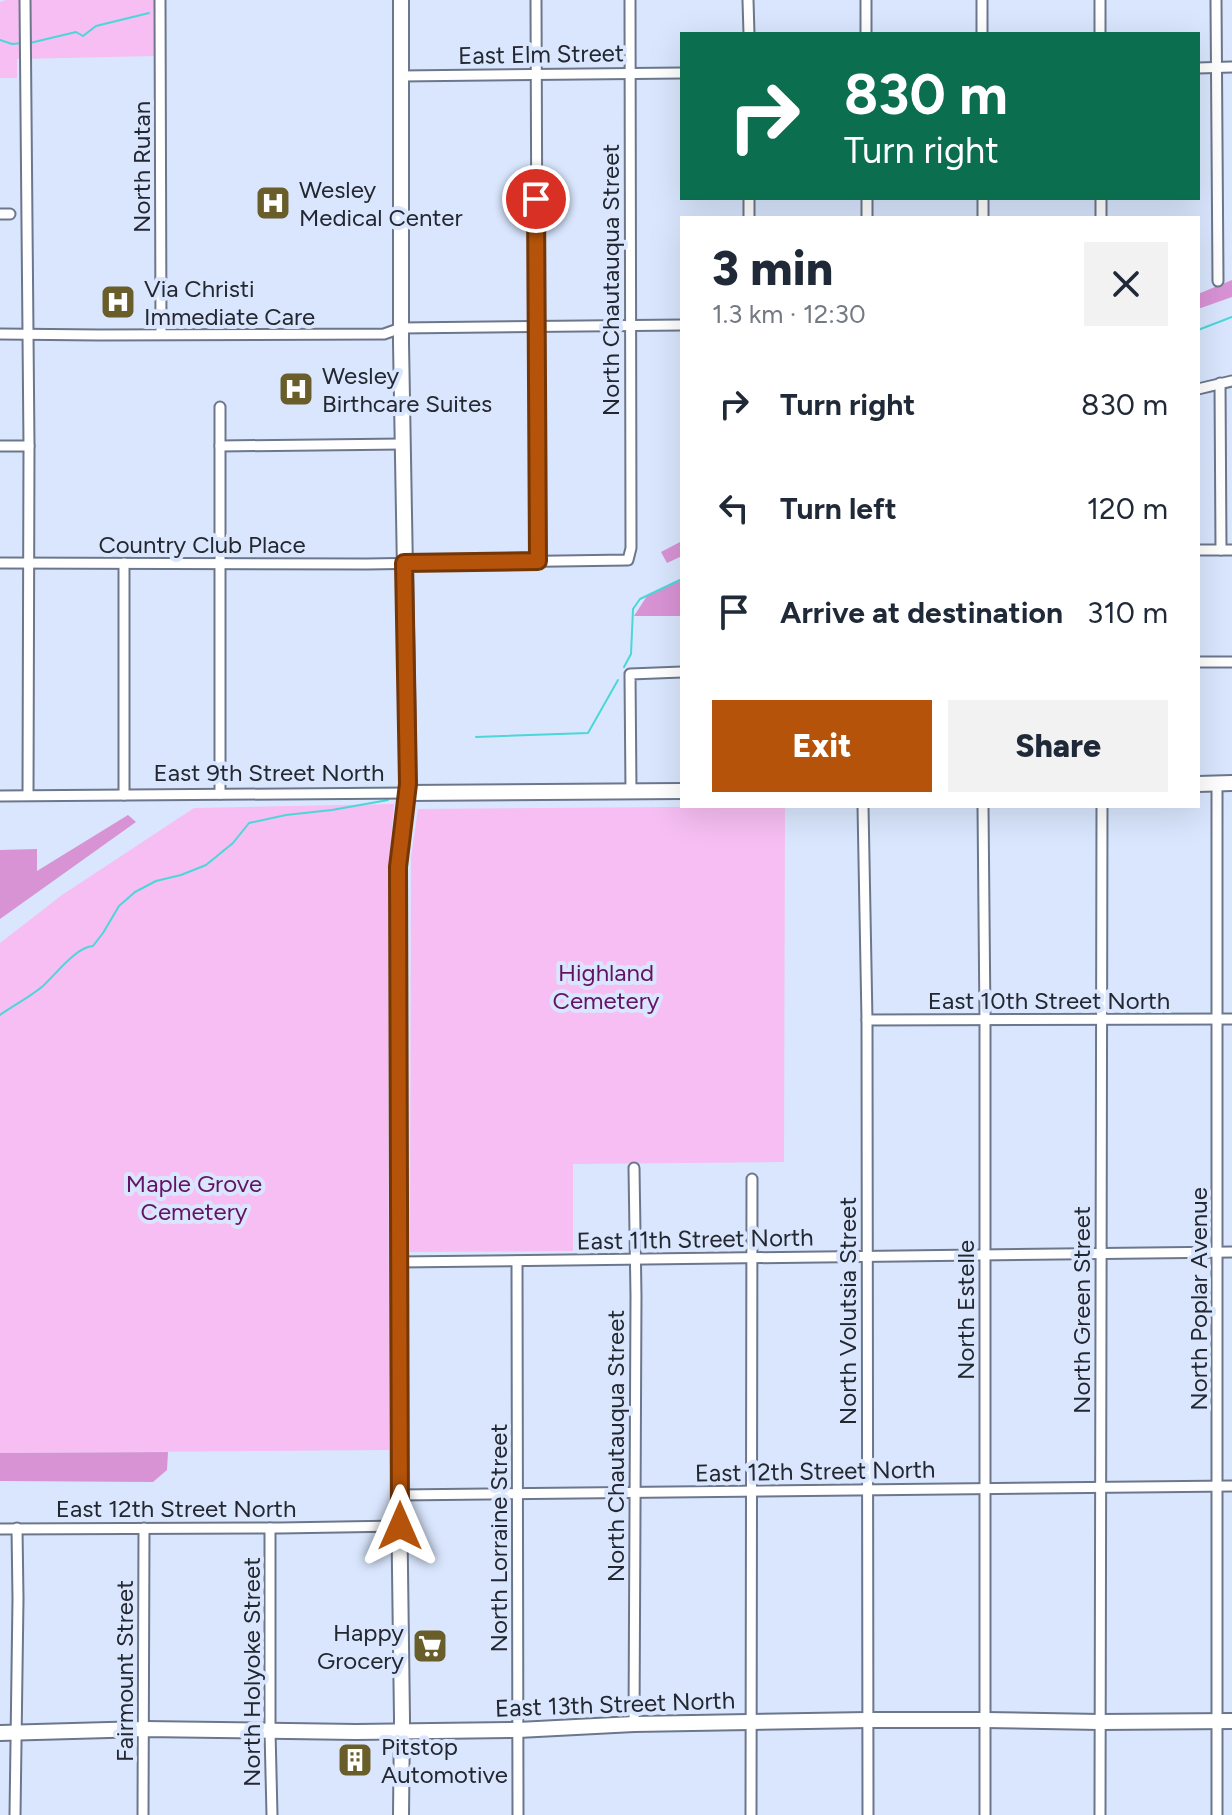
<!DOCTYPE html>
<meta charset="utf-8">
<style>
:root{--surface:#fff;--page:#f2f2f3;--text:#1f2937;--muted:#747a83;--accent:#b45309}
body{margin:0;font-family:Figtree,sans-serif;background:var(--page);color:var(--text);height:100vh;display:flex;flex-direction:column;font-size:30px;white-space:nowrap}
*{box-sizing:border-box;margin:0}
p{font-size:26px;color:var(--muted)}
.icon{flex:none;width:44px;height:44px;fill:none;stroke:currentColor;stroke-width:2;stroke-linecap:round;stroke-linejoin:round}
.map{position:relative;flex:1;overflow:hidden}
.panel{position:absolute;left:680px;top:216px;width:520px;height:592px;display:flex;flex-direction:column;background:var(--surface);border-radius:0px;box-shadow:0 8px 32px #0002}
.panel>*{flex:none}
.banner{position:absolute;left:680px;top:32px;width:520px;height:168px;border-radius:0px;box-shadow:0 8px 32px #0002;background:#0b6e4f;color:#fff;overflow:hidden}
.pin{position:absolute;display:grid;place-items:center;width:68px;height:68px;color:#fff;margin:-34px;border:4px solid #fff;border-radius:50%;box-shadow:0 2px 8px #0007}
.me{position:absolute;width:88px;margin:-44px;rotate:0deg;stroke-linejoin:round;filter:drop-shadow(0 0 6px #0008)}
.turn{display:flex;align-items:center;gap:28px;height:168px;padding:0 32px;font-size:36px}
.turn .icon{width:104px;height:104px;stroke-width:2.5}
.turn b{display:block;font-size:56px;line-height:68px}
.round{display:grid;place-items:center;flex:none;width:84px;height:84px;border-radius:0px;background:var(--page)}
.head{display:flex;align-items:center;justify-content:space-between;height:136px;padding:0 32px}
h1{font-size:48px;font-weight:800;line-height:60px}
.action{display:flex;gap:16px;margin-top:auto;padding:16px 32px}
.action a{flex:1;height:92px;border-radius:0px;background:var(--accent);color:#fff;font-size:32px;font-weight:800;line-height:92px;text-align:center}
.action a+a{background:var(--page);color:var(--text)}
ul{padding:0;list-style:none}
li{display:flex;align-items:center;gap:24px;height:104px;padding:0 32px}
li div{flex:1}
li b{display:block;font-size:30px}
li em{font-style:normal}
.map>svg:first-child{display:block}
.green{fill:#f6bef2}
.forest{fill:#d893d4}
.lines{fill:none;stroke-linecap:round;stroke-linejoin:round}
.stream{stroke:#4bd7d8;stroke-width:2}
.street-casing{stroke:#6c778c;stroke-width:13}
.secondary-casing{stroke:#6c778c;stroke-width:18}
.street{stroke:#fff;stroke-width:9}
.secondary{stroke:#fff;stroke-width:14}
.route-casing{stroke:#753606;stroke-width:20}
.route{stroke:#b45309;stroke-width:14}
.labels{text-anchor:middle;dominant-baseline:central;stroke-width:8;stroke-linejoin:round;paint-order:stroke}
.street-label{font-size:24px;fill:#232730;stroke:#d9e6fd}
.poi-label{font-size:24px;fill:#232730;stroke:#d9e6fd;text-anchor:start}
.park-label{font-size:24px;fill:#641263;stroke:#d9e6fd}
</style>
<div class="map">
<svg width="1232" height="1815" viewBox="0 0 1232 1815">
<rect width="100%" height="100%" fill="#d9e6fd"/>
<g class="green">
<path d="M 6,0 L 156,0 L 156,56 L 17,59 L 17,78 L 0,78 L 0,2 Z"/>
<path d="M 394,804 L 388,877 L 389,1450 L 0,1453 L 0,943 L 62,895 L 194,808 Z"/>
<path d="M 785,806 L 784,1162 L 573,1164 L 573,1251 L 410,1252 L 411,858 L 418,809 Z"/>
</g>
<g class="forest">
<path d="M 1232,280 L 1232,297 L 1198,309 L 1198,294 Z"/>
<path d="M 682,541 L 682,556 L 667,563 L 661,552 Z"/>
<path d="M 682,580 L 682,616 L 634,616 L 647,596 Z"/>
<path d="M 128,815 L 136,822 L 0,919 L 0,850 L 37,849 L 37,871 Z"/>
<path d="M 168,1452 L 167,1470 L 153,1482 L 0,1481 L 0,1453 Z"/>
</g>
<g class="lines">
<g class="stream">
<path d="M 0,40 L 12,44 L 23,43"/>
<path d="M 30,43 L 76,32 L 83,36 L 96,26 L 149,13"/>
<path d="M 1198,330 L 1232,317"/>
<path d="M 624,667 L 631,654 L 633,609 L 640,599 L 682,579"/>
<path d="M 476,737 L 588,733 L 618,680"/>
<path d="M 0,1015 C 14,1005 30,997 43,986 C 56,974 76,947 93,946 L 103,933 L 119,906 L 135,892 L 156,881 L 181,875 L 206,865 L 233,843 L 249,823 L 286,815 L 332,810 L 388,800"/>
</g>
<defs>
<g id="street">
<path d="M 25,0 L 29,446 L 28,795"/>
<path d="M 160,0 L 161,334"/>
<path d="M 536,0 L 538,561"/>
<path d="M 748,0 L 749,34"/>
<path d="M 866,0 L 866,34"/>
<path d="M 982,0 L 982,34"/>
<path d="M 1100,0 L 1100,34"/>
<path d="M 1216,0 L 1218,281"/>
<path d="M 1198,68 L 1232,67"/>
<path d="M 401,76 L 682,73"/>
<path d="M 867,198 L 867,218"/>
<path d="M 983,198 L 983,218"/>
<path d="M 1101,198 L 1101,218"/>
<path d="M 0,214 L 10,214"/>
<path d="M 749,218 L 749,198"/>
<path d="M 0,334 L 100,335 L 384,334 L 401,328 L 682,325"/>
<path d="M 1220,383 L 1221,550"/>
<path d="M 1198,389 L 1232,381"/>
<path d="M 220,407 L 220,794"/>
<path d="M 0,446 L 29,446"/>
<path d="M 220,446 L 402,444"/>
<path d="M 1198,550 L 1232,550"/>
<path d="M 0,563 L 367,564 L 628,560 L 631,548 L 630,0"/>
<path d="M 124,563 L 124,795"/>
<path d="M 1198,662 L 1232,662"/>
<path d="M 1217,784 L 1217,1815"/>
<path d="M 631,792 L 630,674 L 682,672"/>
<path d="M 0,796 L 407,793"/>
<path d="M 863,806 L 867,1020 L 868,1815"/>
<path d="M 983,806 L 985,1020 L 985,1815"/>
<path d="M 867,1020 L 1232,1019"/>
<path d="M 634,1168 L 636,1296 L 634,1724"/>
<path d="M 517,1261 L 518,1815"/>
<path d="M 399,1262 L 1232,1252"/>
<path d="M 399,1495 L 1232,1486"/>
<path d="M 270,1528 L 270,1731 L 272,1815"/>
<path d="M 0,1529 L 280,1528 L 400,1526"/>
<path d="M 15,1815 L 18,1599 L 17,1528"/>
<path d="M 143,1815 L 144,1528"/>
<path d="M 751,1815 L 752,1179"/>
<path d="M 1100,1815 L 1102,806"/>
</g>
<g id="secondary">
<path d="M 1198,784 L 1232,783"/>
<path d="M 407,793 L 682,791"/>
<path d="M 0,1733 L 145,1729 L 356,1732 L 518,1730 L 634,1724 L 868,1720 L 985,1720 L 1100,1722 L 1232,1721"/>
<path d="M 401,1815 L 402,1719 L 399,1495 L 398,867 L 408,784 L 408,742 L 401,343 L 401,0"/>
</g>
</defs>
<use href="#street" class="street-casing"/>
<use href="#secondary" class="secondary-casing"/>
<use href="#street" class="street"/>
<use href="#secondary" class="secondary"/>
</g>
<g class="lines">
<defs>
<path id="route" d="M 400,1526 L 398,867 L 408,784 L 404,563 L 538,561 L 536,199"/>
</defs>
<use href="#route" class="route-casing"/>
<use href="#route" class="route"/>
</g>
<defs>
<symbol id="hospital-square" viewBox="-11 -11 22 22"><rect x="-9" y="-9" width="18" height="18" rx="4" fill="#695d29" stroke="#d9e6fd"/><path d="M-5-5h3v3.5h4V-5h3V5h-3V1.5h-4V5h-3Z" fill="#fff"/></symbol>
<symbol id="supermarket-square" viewBox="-11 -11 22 22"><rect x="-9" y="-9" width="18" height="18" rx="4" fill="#695d29" stroke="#d9e6fd"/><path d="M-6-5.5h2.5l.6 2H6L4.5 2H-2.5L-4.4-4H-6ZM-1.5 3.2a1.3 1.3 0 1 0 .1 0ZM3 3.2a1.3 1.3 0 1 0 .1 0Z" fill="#fff"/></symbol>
<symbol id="building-square" viewBox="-11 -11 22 22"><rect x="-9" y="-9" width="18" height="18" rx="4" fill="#695d29" stroke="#d9e6fd"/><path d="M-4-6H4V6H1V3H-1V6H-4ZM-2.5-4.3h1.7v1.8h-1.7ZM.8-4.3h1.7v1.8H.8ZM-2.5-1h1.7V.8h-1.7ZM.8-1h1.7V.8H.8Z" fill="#fff"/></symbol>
</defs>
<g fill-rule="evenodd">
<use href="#hospital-square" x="253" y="183" width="40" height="40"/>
<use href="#hospital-square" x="98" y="282" width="40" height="40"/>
<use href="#hospital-square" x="276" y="369" width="40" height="40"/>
<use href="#supermarket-square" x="410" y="1626" width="40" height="40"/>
<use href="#building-square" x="335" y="1740" width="40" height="40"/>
</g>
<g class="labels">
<g class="street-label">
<text transform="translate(541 54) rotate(-1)">East Elm Street</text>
<text transform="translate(141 167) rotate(-90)">North Rutan</text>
<text transform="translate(610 280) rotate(-90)">North Chautauqua Street</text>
<text x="202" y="544">Country Club Place</text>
<text x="269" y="772">East 9th Street North</text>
<text x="1049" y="1000">East 10th Street North</text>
<text transform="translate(695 1239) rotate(-1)">East 11th Street North</text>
<text transform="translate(1198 1299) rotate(-90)">North Poplar Avenue</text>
<text transform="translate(965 1310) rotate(-90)">North Estelle</text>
<text transform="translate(1081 1310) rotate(-90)">North Green Street</text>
<text transform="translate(847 1311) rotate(-90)">North Volutsia Street</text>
<text transform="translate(615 1446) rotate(-90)">North Chautauqua Street</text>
<text transform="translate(815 1471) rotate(-1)">East 12th Street North</text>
<text x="176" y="1508">East 12th Street North</text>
<text transform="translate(498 1538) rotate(-90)">North Lorraine Street</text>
<text transform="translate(124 1671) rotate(-90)">Fairmount Street</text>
<text transform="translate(251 1672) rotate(-90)">North Holyoke Street</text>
<text transform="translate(615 1704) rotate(-2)">East 13th Street North</text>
</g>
<g class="poi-label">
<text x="299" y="189">Wesley<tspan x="299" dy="28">Medical Center</tspan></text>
<text x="144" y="288">Via Christi<tspan x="144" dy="28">Immediate Care</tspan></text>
<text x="322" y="375">Wesley<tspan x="322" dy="28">Birthcare Suites</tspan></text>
<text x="404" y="1632" text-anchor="end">Happy<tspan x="404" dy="28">Grocery</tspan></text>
<text x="381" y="1746">Pitstop<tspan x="381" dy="28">Automotive</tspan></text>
</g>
<g class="park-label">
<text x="606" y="972">Highland<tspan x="606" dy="28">Cemetery</tspan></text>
<text x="194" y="1183">Maple Grove<tspan x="194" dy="28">Cemetery</tspan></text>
</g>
</g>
</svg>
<div class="pin" style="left:536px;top:199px;background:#d93025"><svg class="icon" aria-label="arrive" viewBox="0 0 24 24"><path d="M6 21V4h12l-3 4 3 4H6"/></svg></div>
<svg class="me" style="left:400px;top:1526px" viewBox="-20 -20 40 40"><path d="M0-17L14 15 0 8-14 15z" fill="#b45309" stroke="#fff" stroke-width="4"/></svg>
<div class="banner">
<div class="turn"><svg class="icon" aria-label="right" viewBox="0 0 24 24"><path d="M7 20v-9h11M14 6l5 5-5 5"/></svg><div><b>830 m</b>Turn right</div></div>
</div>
<section class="panel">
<div class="head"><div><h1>3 min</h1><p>1.3 km · 12:30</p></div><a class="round"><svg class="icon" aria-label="close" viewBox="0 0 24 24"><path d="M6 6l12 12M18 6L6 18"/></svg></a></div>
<ul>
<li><svg class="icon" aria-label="right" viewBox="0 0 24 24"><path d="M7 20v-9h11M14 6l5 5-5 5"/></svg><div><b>Turn right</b></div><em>830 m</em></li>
<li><svg class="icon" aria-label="left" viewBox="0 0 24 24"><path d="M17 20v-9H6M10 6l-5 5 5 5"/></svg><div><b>Turn left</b></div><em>120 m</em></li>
<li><svg class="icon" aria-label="arrive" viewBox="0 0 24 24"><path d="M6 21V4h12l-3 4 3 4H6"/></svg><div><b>Arrive at destination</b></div><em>310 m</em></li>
</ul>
<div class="action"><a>Exit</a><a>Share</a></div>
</section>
</div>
